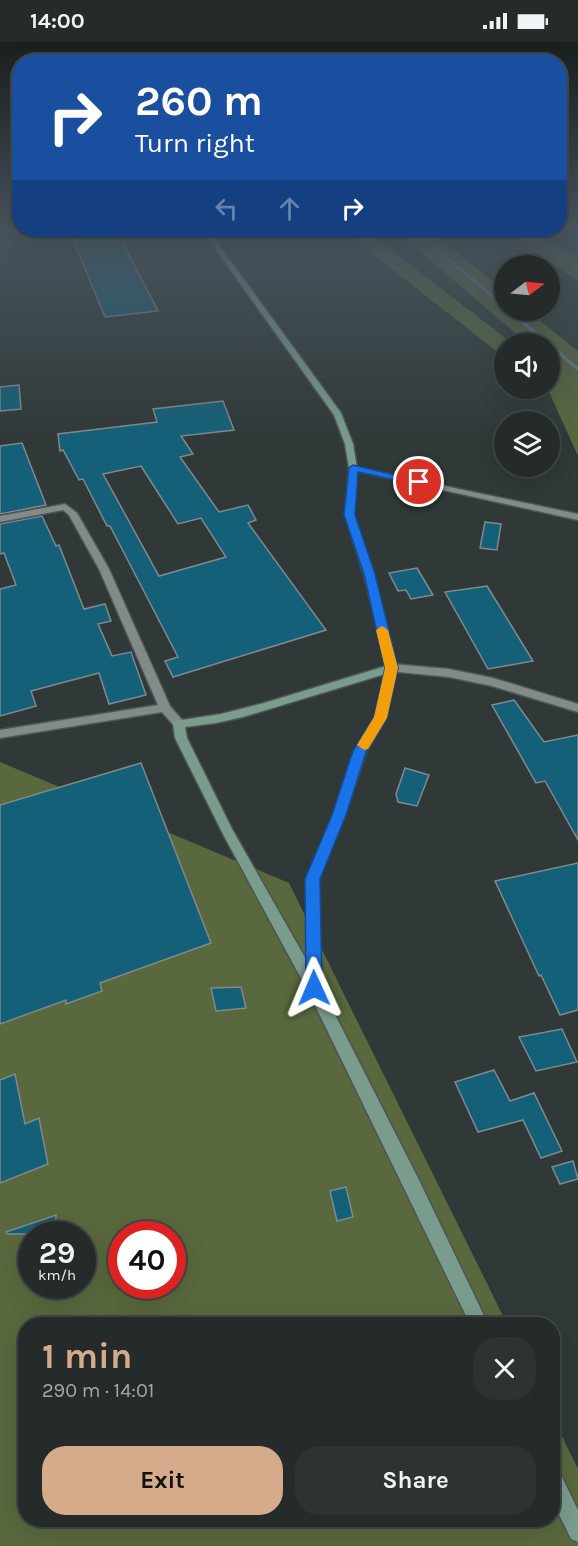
<!DOCTYPE html>
<meta charset="utf-8">
<style>
:root{--surface:#242b2a;--page:#2c3332;--text:#f1f3f6;--muted:#a3a7a8;--line:#414747;--accent:#d6ab8b}
body{margin:0;font-family:Karla,sans-serif;background:var(--page);color:var(--text);height:100vh;display:flex;flex-direction:column;font-size:22px;white-space:nowrap}
*{box-sizing:border-box;margin:0}
p{font-size:20px;color:var(--muted)}
.icon{flex:none;width:33px;height:33px;fill:none;stroke:currentColor;stroke-width:2;stroke-linecap:round;stroke-linejoin:round}
.map{position:relative;flex:1;overflow:hidden}
.drawer{position:absolute;left:18px;top:1275px;width:542px;height:210px;display:flex;flex-direction:column;background:var(--surface);border-radius:24px;box-shadow:0 6px 24px #0002,0 0 0 2px var(--line)}
.drawer>*{flex:none}
.banner{position:absolute;left:12px;top:12px;width:555px;height:183px;border-radius:24px;box-shadow:0 6px 24px #0002,0 0 0 2px var(--line);background:#1a4fa0;color:#fff;overflow:hidden}
.needle{width:39px;rotate:74deg}
.controls{position:absolute;left:494px;top:213px;display:grid;gap:12px}
.controls a{display:grid;place-items:center;width:66px;height:66px;border-radius:50%;background:var(--surface);box-shadow:0 6px 24px #0002,0 0 0 2px var(--line);font-size:30px}
.speed{position:absolute;left:18px;top:1179px;display:flex;gap:12px;font-size:30px;font-weight:700;text-align:center}
.speed>*{display:grid;place-content:center;width:78px;height:78px;border-radius:50%;background:var(--surface);box-shadow:0 6px 24px #0002,0 0 0 2px var(--line);line-height:1}
.speed small{font-size:15px;font-weight:400}
.speed .limit{border:9px solid #d22;background:#fff;color:#111}
.pin{position:absolute;display:grid;place-items:center;width:51px;height:51px;color:#fff;margin:-26px;border:3px solid #fff;border-radius:50%;box-shadow:0 2px 6px #0007}
.me{position:absolute;width:66px;margin:-33px;rotate:359deg;stroke-linejoin:round;filter:drop-shadow(0 0 4px #0008)}
.turn{display:flex;align-items:center;gap:21px;height:126px;padding:0 24px;font-size:27px}
.turn .icon{width:78px;height:78px;stroke-width:2.5}
.turn b{display:block;font-size:42px;line-height:51px}
.lanes{display:flex;align-items:center;height:57px;padding:0 24px;background:#0003;justify-content:center;gap:30px;direction:ltr}
.lanes .off{opacity:.35}
.round{display:grid;place-items:center;flex:none;width:63px;height:63px;border-radius:24px;background:var(--page)}
.summary{display:flex;align-items:center;justify-content:space-between;height:102px;padding:0 24px}
h1{font-size:36px;font-weight:700;line-height:45px;color:var(--accent)}
.button{display:flex;gap:12px;margin-top:auto;padding:12px 24px}
.button a{flex:1;height:69px;border-radius:24px;background:var(--accent);color:#111;font-size:24px;font-weight:700;line-height:69px;text-align:center}
.button a+a{background:var(--page);color:var(--text)}
.status{display:flex;justify-content:space-between;align-items:center;height:42px;padding:0 30px;background:var(--surface);direction:ltr}
.status svg{height:16px;fill:currentColor}
.map>svg:first-child{display:block}
.green{fill:#59683d;fill-rule:evenodd}
.lines{fill:none;stroke-linecap:round;stroke-linejoin:round}
.stream{stroke:#69809d;stroke-width:3}
.building{fill:#146078;stroke:#80898d;stroke-width:1.5;fill-rule:evenodd}
.street-casing{stroke:#4e5555;stroke-width:3}
.secondary-casing{stroke:#4e5555;stroke-width:3}
.street{fill:#818b8a;fill-rule:evenodd}
.secondary{fill:#7a9c8c;fill-rule:evenodd}
.route{fill:#1a73e8;stroke:#114b97;stroke-width:1.5}
.slow{fill:#f59e0b}
</style>
<div class="status"><b>14:00</b><svg viewBox="0 0 49 12"><path d="M0 12V9h3v3zM5 12V6h3v6zM10 12V3h3v9zM15 12V0h3v12zM26 1h20v11H26zM47 4h2v5h-2z"/></svg></div>
<div class="map">
<svg width="578" height="1504" viewBox="0 0 578 1504">
<rect width="100%" height="100%" fill="#303938"/>
<g class="green">
<path d="M 342,188 L 365,188 L 512,301 L 504,302 L 504,315 Z"/>
<path d="M 395,188 L 430,188 L 504,249 L 504,268 L 528,269 L 578,309 L 578,414 L 549,350 L 545,347 L 549,346 L 549,302 L 527,301 Z"/>
<path d="M 502,188 L 530,188 L 578,216 L 578,239 Z"/>
<path d="M 0,720 L 289,841 L 507,1282 L 26,1282 L 26,1478 L 552,1478 L 552,1374 L 578,1427 L 578,1504 L 0,1504 ZM 32,1192 L 82,1192 L 82,1244 L 32,1244 ZM 122,1192 L 172,1192 L 172,1244 L 122,1244 Z"/>
</g>
<g class="lines">
<g class="stream">
<path d="M 414,188 L 504,264"/>
<path d="M 509,268 L 548,302"/>
<path d="M 549,302 L 578,327"/>
</g>
</g>
<g class="building">
<path d="M 117,190 L 158,269 L 105,275 L 72,195 Z"/>
<path d="M 19,343 L 21,367 L 0,369 L 0,345 Z"/>
<path d="M 223,359 L 234,388 L 181,394 L 193,412 L 180,415 L 219,470 L 248,463 L 256,478 L 248,481 L 326,588 L 173,635 L 165,619 L 178,615 L 110,484 L 107,484 L 83,437 L 79,438 L 63,408 L 60,409 L 58,392 L 157,380 L 153,367 ZM 141,424 L 178,482 L 201,476 L 226,515 L 159,534 L 103,432 Z"/>
<path d="M 22,401 L 46,463 L 0,472 L 0,404 Z"/>
<path d="M 42,474 L 56,504 L 59,503 L 84,567 L 105,562 L 111,579 L 98,582 L 112,614 L 131,610 L 146,653 L 109,662 L 99,631 L 31,649 L 36,664 L 0,674 L 0,547 L 16,543 L 4,511 L 0,512 L 0,482 Z"/>
<path d="M 485,480 L 501,482 L 497,508 L 480,506 Z"/>
<path d="M 417,526 L 433,553 L 411,557 L 406,548 L 398,549 L 389,531 Z"/>
<path d="M 487,544 L 533,619 L 488,627 L 445,550 Z"/>
<path d="M 514,658 L 544,700 L 578,693 L 578,798 L 545,739 L 536,741 L 492,663 Z"/>
<path d="M 141,721 L 211,901 L 100,941 L 102,949 L 66,962 L 66,958 L 0,982 L 0,763 Z"/>
<path d="M 405,726 L 429,733 L 417,764 L 398,760 L 396,752 Z"/>
<path d="M 578,821 L 578,968 L 560,973 L 541,933 L 539,934 L 495,839 Z"/>
<path d="M 241,945 L 246,966 L 216,969 L 211,946 Z"/>
<path d="M 562,987 L 577,1020 L 536,1029 L 519,995 Z"/>
<path d="M 494,1028 L 510,1059 L 534,1051 L 562,1109 L 541,1116 L 523,1078 L 478,1090 L 455,1040 Z"/>
<path d="M 15,1032 L 25,1082 L 39,1076 L 48,1122 L 0,1141 L 0,1038 Z"/>
<path d="M 573,1119 L 578,1137 L 560,1142 L 552,1125 Z"/>
<path d="M 346,1145 L 353,1175 L 337,1179 L 330,1149 Z"/>
<path d="M 56,1173 L 55,1192 L 7,1192 L 6,1190 Z"/>
</g>
<g class="lines">
<defs>
<g id="street">
<path d="M 350,424 L 578,472 L 578,478 L 353,428 L 350,428 Z"/>
<path d="M 65,462 L 77,471 L 109,527 L 170,664 L 183,679 L 185,682 L 183,685 L 175,685 L 162,670 L 0,696 L 0,688 L 158,663 L 99,527 L 69,473 L 63,468 L 0,480 L 0,474 Z"/>
<path d="M 392,622 L 449,627 L 493,636 L 578,662 L 578,670 L 492,644 L 449,635 L 388,629 L 387,626 Z"/>
</g>
<g id="secondary">
<path d="M 202,188 L 208,188 L 341,371 L 353,402 L 357,426 L 353,473 L 374,532 L 397,626 L 386,676 L 366,710 L 345,773 L 318,837 L 321,945 L 419,1138 L 488,1282 L 470,1282 L 309,951 L 224,794 L 175,696 L 173,682 L 175,679 L 221,672 L 264,661 L 386,624 L 364,532 L 345,473 L 349,426 L 345,402 L 334,373 ZM 385,632 L 375,676 L 354,709 L 333,773 L 306,837 L 307,919 L 232,787 L 187,696 L 185,685 L 216,681 L 243,675 Z"/>
<path d="M 552,1426 L 559,1429 L 578,1468 L 578,1500 L 571,1497 L 552,1458 Z"/>
</g>
</defs>
<use href="#street" class="street-casing"/>
<use href="#secondary" class="secondary-casing"/>
<use href="#street" class="street"/>
<use href="#secondary" class="secondary"/>
</g>
<linearGradient id="sky" x2="0" y2="1"><stop stop-color="#1a1f1f"/><stop offset="0.47" stop-color="#48545e"/><stop offset="1" stop-color="#48545e" stop-opacity="0"/></linearGradient>
<rect width="578" height="399" fill="url(#sky)"/>
<path class="route" d="M 353,423 L 424,440 L 419,443 L 358,430 L 355,473 L 375,532 L 398,626 L 387,676 L 366,710 L 346,773 L 320,837 L 322,946 L 320,952 L 314,954 L 308,952 L 306,946 L 305,837 L 332,773 L 353,709 L 374,675 L 385,626 L 364,532 L 344,473 L 349,426 Z"/>
<path class="slow" d="M 382,584 L 388,588 L 398,626 L 387,676 L 368,707 L 364,708 L 357,703 L 374,675 L 385,626 L 376,588 Z"/>
</svg>
<div class="controls">
<a><svg class="needle" viewBox="-14 -14 28 28"><path d="M0-13l5 13h-10z" fill="#e53935"/><path d="M0 13l5-13h-10z" fill="#a3a7a8"/></svg></a>
<a><svg class="icon" aria-label="sound" viewBox="0 0 24 24"><path d="M4 9h4l5-4v14l-5-4H4zM17 9q2 3 0 6"/></svg></a>
<a><svg class="icon" aria-label="layers" viewBox="0 0 24 24"><path d="M12 4l9 5-9 5-9-5zM3 14l9 5 9-5"/></svg></a>
</div>
<div class="speed"><div>29<small>km/h</small></div><div class="limit">40</div></div>
<div class="pin" style="left:419px;top:440px;background:#d93025"><svg class="icon" aria-label="arrive" viewBox="0 0 24 24"><path d="M6 21V4h12l-3 4 3 4H6"/></svg></div>
<svg class="me" style="left:314px;top:946px" viewBox="-20 -20 40 40"><path d="M0-17L14 15 0 8-14 15z" fill="#1a73e8" stroke="#fff" stroke-width="4"/></svg>
<div class="banner">
<div class="turn"><svg class="icon" aria-label="right" viewBox="0 0 24 24"><path d="M7 20v-9h11M14 6l5 5-5 5"/></svg><div><b>260 m</b>Turn right</div></div>
<div class="lanes"><svg class="icon off" aria-label="left" viewBox="0 0 24 24"><path d="M17 20v-9H6M10 6l-5 5 5 5"/></svg><svg class="icon off" aria-label="ahead" viewBox="0 0 24 24"><path d="M12 20V5M6 11l6-6 6 6"/></svg><svg class="icon" aria-label="right" viewBox="0 0 24 24"><path d="M7 20v-9h11M14 6l5 5-5 5"/></svg></div>
</div>
<section class="drawer">
<div class="summary"><div><h1>1 min</h1><p>290 m · 14:01</p></div><a class="round"><svg class="icon" aria-label="close" viewBox="0 0 24 24"><path d="M6 6l12 12M18 6L6 18"/></svg></a></div>
<div class="button"><a>Exit</a><a>Share</a></div>
</section>
</div>
